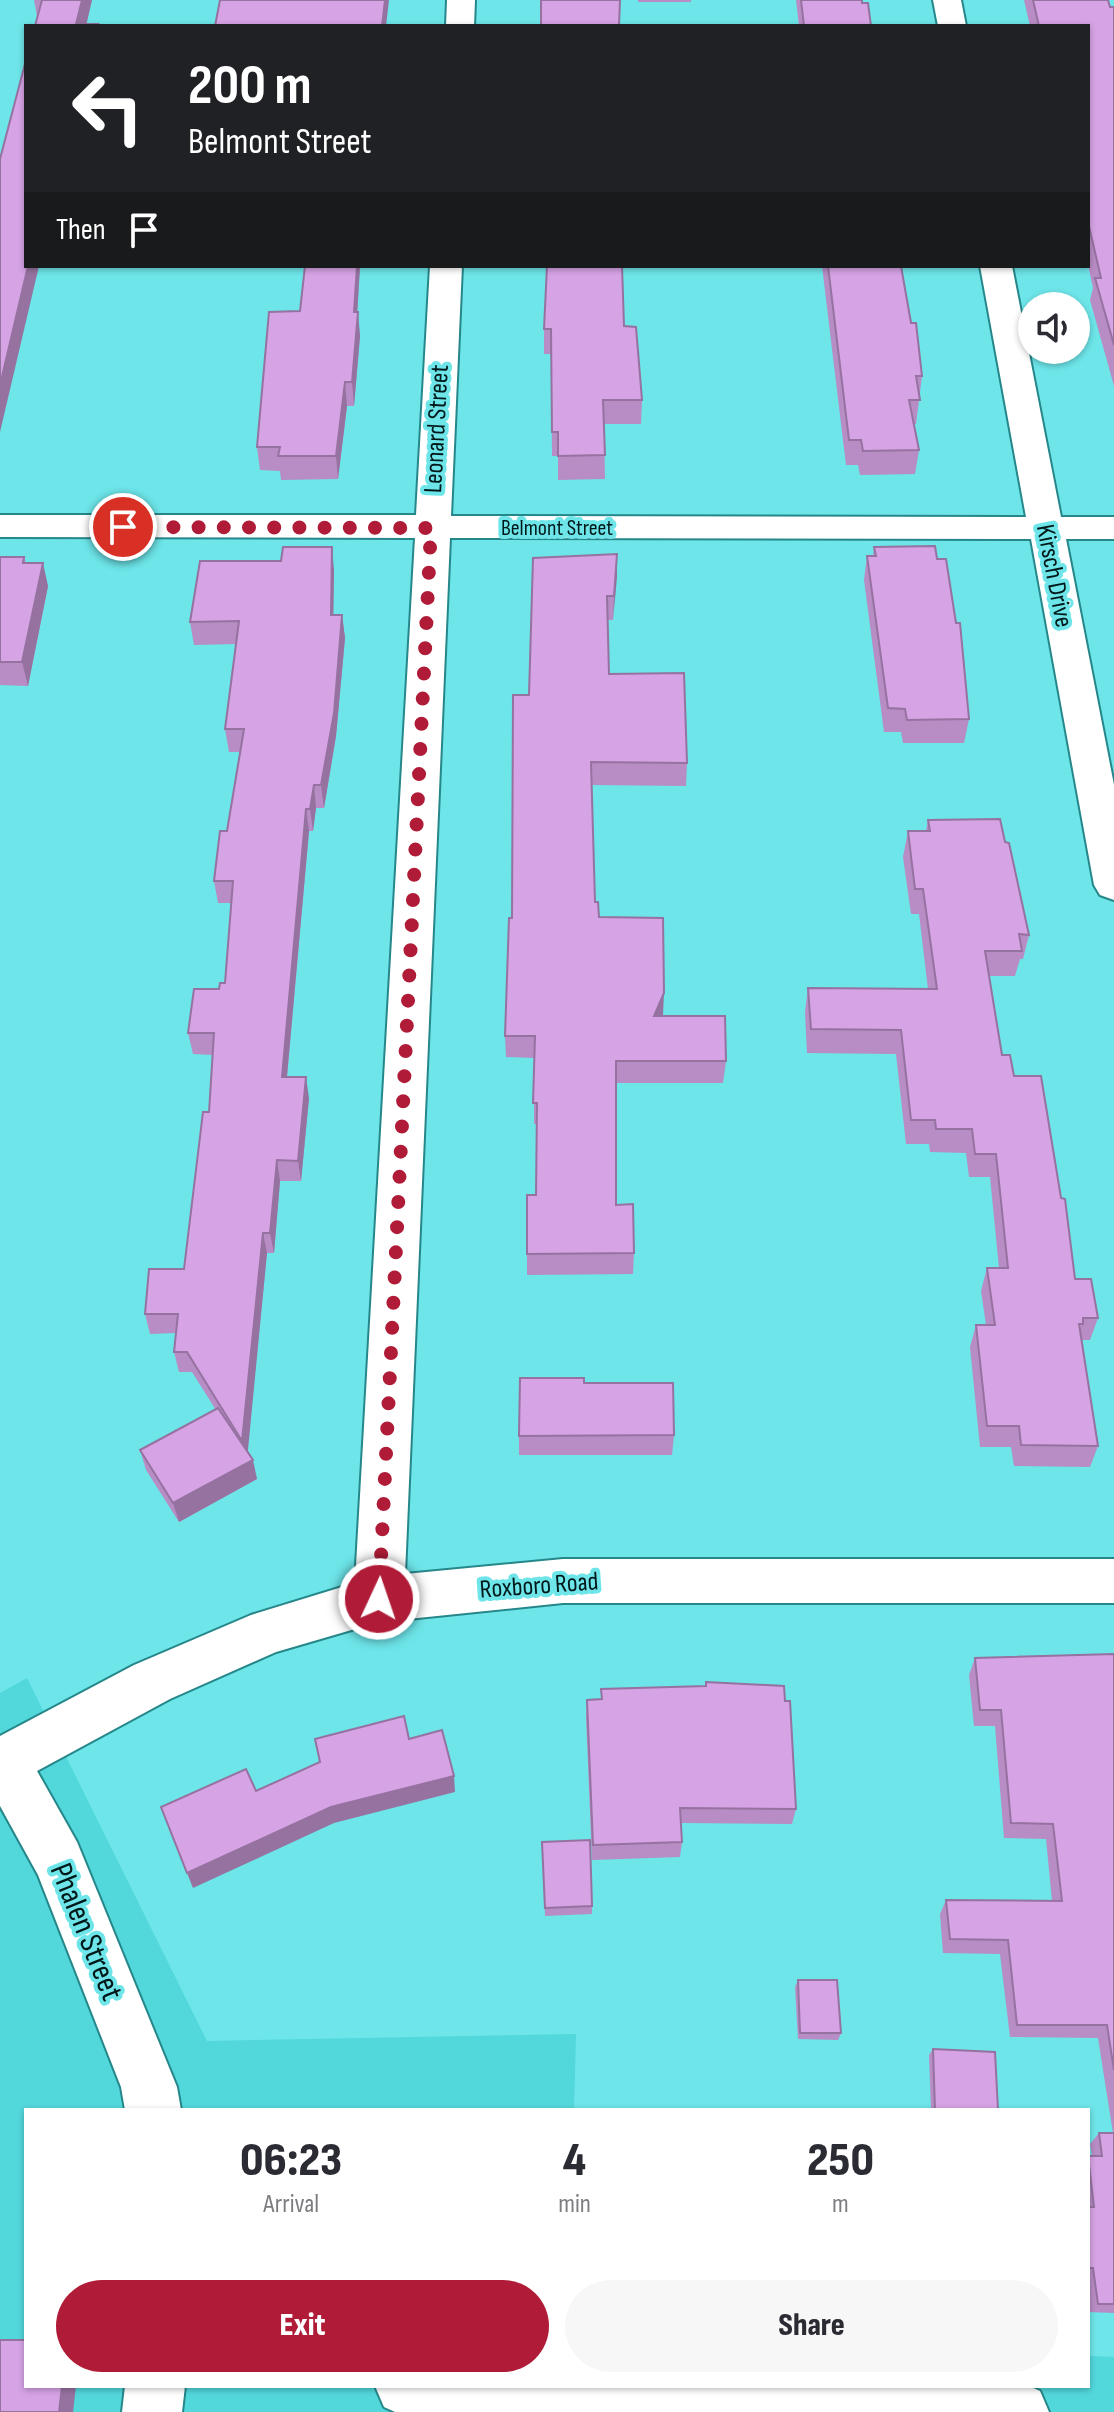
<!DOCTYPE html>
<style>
:root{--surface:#fff;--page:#f7f7f7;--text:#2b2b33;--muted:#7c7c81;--accent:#b01c37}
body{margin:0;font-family:"Sofia Sans Condensed",sans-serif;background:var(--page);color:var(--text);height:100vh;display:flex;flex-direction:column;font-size:30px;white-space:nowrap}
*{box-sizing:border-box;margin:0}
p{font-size:26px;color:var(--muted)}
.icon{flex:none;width:44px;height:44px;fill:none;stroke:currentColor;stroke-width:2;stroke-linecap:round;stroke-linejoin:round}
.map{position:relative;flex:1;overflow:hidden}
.details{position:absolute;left:24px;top:2108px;width:1066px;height:280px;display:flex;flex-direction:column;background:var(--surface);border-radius:0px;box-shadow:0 2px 6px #0004}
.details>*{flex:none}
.banner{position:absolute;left:24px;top:24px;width:1066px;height:244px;border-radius:0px;box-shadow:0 2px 6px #0004;background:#202124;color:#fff;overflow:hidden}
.buttons{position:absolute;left:1018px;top:292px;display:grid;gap:16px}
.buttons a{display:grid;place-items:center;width:72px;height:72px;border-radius:50%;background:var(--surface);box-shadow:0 2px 6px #0004;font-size:40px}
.pin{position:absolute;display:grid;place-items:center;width:68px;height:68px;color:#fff;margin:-34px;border:4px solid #fff;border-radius:50%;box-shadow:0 2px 8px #0007}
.me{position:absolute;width:88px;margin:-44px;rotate:3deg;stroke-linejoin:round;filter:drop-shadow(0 0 6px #0008)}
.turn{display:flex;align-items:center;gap:28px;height:168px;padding:0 32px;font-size:36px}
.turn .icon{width:104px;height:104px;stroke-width:2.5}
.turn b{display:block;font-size:56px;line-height:68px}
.then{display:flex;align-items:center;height:76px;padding:0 32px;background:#0003;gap:16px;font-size:30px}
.eta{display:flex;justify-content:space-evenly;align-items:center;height:136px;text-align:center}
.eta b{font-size:48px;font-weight:800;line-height:56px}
.button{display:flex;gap:16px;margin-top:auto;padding:16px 32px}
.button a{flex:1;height:92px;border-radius:48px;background:var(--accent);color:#fff;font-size:32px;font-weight:800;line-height:92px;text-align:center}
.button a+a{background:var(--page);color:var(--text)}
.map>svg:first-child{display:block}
.built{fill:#52d7db}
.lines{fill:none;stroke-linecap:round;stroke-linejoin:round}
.minor-casing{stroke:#26878a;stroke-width:4}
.minor{fill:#fff;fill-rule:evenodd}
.wall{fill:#b88cc5}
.shaded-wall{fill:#9672a0}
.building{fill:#d6a3e5;stroke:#9672a0;stroke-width:2}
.route{stroke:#b01c37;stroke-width:14;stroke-dasharray:0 25.2}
.labels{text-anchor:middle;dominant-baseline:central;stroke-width:8;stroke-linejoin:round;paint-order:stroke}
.far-street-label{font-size:22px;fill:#001819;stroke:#6de5e9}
.street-label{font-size:26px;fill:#001819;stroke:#6de5e9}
.near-street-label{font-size:32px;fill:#001819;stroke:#6de5e9}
</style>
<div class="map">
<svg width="1114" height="2412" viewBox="0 0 1114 2412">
<rect width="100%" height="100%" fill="#6de5e9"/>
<path class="built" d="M 27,1678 L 207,2041 L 576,2034 L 574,2110 L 26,2110 L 26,2386 L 1088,2386 L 1088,2356 L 1114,2357 L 1114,2412 L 0,2412 L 0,1693 Z"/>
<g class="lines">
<defs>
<g id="minor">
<path d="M 447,0 L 475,0 L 474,26 L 446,26 Z"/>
<path d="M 933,0 L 961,0 L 966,26 L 938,26 Z"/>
<path d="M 430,266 L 462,266 L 451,516 L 1026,517 L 980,266 L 1012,266 L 1061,517 L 1114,517 L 1114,539 L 1066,539 L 1114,785 L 1114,900 L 1100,895 L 1094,885 L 1031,539 L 450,538 L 405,1574 L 563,1559 L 1114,1559 L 1114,1603 L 563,1603 L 379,1622 L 276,1652 L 170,1699 L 37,1771 L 77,1842 L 177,2087 L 181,2110 L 125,2110 L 121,2087 L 38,1875 L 0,1806 L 0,1736 L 134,1665 L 251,1615 L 355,1583 L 415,538 L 0,537 L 0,515 L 416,515 Z"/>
<path d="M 125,2386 L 185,2386 L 182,2412 L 122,2412 Z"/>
<path d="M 375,2386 L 1029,2386 L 1040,2391 L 1049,2412 L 395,2412 L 384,2407 Z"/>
</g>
</defs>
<use href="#minor" class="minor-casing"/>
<use href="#minor" class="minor"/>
</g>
<g class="wall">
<path d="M 34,0 L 92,0 L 86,24 L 98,24 L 98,26 L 35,26 L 37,16 Z"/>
<rect x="638" y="0" width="53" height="2"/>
<path d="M 796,0 L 862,0 L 871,26 L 799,26 Z"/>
<path d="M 1024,0 L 1108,0 L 1110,7 L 1114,7 L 1114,386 L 1090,300 L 1093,288 L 1088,265 L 1088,26 L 1030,26 Z"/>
<path d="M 305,266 L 360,266 L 357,312 L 360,336 L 354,406 L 347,406 L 338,479 L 281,480 L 280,471 L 260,470 L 257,447 L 300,311 Z"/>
<path d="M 822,266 L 901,266 L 922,376 L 916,424 L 913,424 L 919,450 L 915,474 L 860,475 L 858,465 L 846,465 Z"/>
<path d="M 624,326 L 642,400 L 641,424 L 604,424 L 605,479 L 558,480 L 558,456 L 552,456 L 551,354 L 544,354 L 544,329 Z"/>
<path d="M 874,547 L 969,719 L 964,743 L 903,743 L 901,732 L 884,732 L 864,580 L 867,556 L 873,556 Z"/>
<path d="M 617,554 L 613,620 L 608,620 L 609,674 L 687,763 L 686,786 L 592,785 L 595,902 L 599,917 L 663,1016 L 726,1061 L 723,1083 L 616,1083 L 616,1205 L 634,1253 L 633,1274 L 527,1275 L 527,1195 L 536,1195 L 537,1124 L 534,1124 L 534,1058 L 506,1057 L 505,1036 L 512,918 L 529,695 Z"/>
<path d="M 0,557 L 24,557 L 26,563 L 48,586 L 28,686 L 0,685 Z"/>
<path d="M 281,561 L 334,570 L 333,615 L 342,615 L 345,638 L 336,736 L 324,808 L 316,808 L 313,831 L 309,831 L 287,1077 L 309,1098 L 301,1181 L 280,1181 L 274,1253 L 267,1253 L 247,1452 L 257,1479 L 179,1522 L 146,1470 L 140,1450 L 216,1410 L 192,1372 L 179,1372 L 174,1352 L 176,1333 L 150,1334 L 145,1314 L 184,1269 L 209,1112 L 213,1055 L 193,1054 L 188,1033 L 219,989 L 225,983 L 231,903 L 218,903 L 214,881 L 227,831 L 241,752 L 229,752 L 225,729 L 236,644 L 194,645 L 190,622 Z"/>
<path d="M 928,820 L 1005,842 L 1029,935 L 1023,959 L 1020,959 L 1015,976 L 989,976 L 1002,1055 L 1014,1076 L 1075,1279 L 1098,1318 L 1090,1340 L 1082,1340 L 1098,1446 L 1090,1467 L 1014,1466 L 1011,1447 L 980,1447 L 970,1347 L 976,1325 L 986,1325 L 981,1291 L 987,1268 L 999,1268 L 990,1177 L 969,1177 L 966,1153 L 930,1152 L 929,1144 L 906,1144 L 896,1054 L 807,1053 L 805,1012 L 808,988 L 928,989 L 919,914 L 911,914 L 903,857 L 908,831 L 926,831 Z"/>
<path d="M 584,1383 L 674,1435 L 672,1455 L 519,1455 L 519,1436 Z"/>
<path d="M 1114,1654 L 1114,2313 L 1088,2312 L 1088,2156 L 1092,2156 L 1090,2144 L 1099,2133 L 1113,2133 L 1098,2038 L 1010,2037 L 1000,1954 L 943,1953 L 940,1914 L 946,1900 L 1052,1901 L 1046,1839 L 1004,1838 L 995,1726 L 974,1726 L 969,1675 L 975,1658 Z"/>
<path d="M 706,1682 L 785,1701 L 796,1809 L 792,1824 L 681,1823 L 682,1842 L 680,1857 L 592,1860 L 586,1717 L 587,1700 L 601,1699 L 601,1689 L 705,1686 Z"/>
<path d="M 542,1842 L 592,1906 L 592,1914 L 545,1916 Z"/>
<path d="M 798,1980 L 841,2033 L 838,2040 L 798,2039 L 795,1987 Z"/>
<path d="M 933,2049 L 998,2110 L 931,2110 L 929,2055 Z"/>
</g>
<g class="shaded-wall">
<path d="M 82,0 L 92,0 L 86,26 L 76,24 Z"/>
<path d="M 385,0 L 389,0 L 386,26 L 382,26 Z"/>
<path d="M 28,266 L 39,266 L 0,432 L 0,385 Z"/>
<path d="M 357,266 L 360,266 L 356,335 L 354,312 Z"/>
<path d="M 358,312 L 360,336 L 354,406 L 352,382 Z"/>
<path d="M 345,382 L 347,406 L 338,479 L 336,456 Z"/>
<path d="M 332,547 L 334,570 L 333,638 L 331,615 Z"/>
<path d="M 617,554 L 617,577 L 613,620 L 614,596 Z"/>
<path d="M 43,563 L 48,586 L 28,686 L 22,662 Z"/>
<path d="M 342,615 L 345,638 L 336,736 L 324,808 L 321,785 Z"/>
<path d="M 314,785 L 316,808 L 313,831 L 310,809 Z"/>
<path d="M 306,809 L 309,831 L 285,1098 L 282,1077 Z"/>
<path d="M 664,993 L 663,1015 L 653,1038 L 654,1016 Z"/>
<path d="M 306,1077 L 309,1098 L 301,1181 L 298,1161 Z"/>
<path d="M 277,1160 L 280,1181 L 274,1253 L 270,1233 Z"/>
<path d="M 263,1233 L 267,1253 L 247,1460 L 242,1441 Z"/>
<path d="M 253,1460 L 257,1479 L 179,1522 L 173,1503 Z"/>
<path d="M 454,1776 L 455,1792 L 334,1823 L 193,1888 L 187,1873 L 331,1807 Z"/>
<path d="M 62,2386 L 76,2386 L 73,2412 L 59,2412 Z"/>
</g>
<g class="building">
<path d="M 42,0 L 82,0 L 76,24 L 98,24 L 97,26 L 35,26 Z"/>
<path d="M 220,0 L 385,0 L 382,26 L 215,26 Z"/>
<path d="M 541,0 L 620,0 L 619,26 L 541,26 Z"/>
<path d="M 801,0 L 862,0 L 862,3 L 868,3 L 871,26 L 804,26 Z"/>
<path d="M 1033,0 L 1108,0 L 1110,7 L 1114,7 L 1114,345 L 1095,278 L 1101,278 L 1088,222 L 1088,26 L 1039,26 Z"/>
<path d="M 26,60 L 26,266 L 28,266 L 0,385 L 0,159 Z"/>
<path d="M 305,266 L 357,266 L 354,312 L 358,312 L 352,382 L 345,382 L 336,456 L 278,456 L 280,447 L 257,447 L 269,312 L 300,311 Z"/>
<path d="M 547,266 L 622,266 L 624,326 L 636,327 L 642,400 L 603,400 L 605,455 L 558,456 L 558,432 L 552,432 L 551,329 L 544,329 Z"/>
<path d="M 828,266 L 901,266 L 911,323 L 916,323 L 922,376 L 916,376 L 920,400 L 909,400 L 919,450 L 863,451 L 861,440 L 849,440 Z"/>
<path d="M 935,546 L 937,559 L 946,559 L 956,623 L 960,623 L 969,719 L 907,720 L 905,709 L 888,708 L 867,556 L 876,556 L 874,547 Z"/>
<path d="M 283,547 L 332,547 L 331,615 L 342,615 L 334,713 L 321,785 L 314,785 L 310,809 L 306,809 L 282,1077 L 306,1077 L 298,1161 L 277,1160 L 270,1233 L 263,1233 L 242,1441 L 187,1352 L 174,1352 L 178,1314 L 145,1314 L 149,1269 L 184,1269 L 203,1112 L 209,1112 L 214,1033 L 188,1033 L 194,989 L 219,989 L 220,983 L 225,983 L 233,881 L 214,881 L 220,831 L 227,831 L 244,729 L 225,729 L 239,621 L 190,622 L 200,561 L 281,561 Z"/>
<path d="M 617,554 L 614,596 L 607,596 L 609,674 L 684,673 L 687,763 L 591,762 L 595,902 L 598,902 L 599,917 L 663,918 L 664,993 L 654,1016 L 725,1016 L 726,1061 L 616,1061 L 616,1205 L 633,1204 L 634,1253 L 527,1254 L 527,1195 L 536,1195 L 537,1103 L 533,1103 L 535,1036 L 505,1036 L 509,918 L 512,918 L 513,695 L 529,695 L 533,558 Z"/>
<path d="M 0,557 L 24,557 L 23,563 L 43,563 L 22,662 L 0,662 Z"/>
<path d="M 1000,819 L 1005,842 L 1009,843 L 1029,935 L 1019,934 L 1022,951 L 985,951 L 1002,1055 L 1010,1055 L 1014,1076 L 1041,1076 L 1061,1198 L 1065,1199 L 1075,1279 L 1091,1279 L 1098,1318 L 1083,1318 L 1083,1324 L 1079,1324 L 1098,1446 L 1021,1445 L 1019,1426 L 987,1426 L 976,1325 L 995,1325 L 987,1268 L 1008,1268 L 996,1154 L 975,1154 L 972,1129 L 936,1129 L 935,1120 L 911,1120 L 901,1030 L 811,1029 L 808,988 L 937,989 L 923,889 L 915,889 L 908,831 L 930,831 L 928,820 Z"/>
<path d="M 520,1378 L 584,1378 L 584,1383 L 673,1383 L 674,1435 L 519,1436 Z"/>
<path d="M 218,1408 L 253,1460 L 173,1503 L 140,1450 Z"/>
<path d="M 1114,1654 L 1114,2070 L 1107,2025 L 1017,2025 L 1008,1940 L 950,1939 L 946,1900 L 1062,1901 L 1053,1824 L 1011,1823 L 1001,1710 L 980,1710 L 975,1658 Z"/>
<path d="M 706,1682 L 784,1686 L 785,1701 L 790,1701 L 796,1809 L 680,1808 L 682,1842 L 593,1845 L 587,1700 L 602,1699 L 601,1689 L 706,1686 Z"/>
<path d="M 404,1716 L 409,1739 L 442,1730 L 454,1776 L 331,1807 L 187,1873 L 161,1807 L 246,1769 L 256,1791 L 320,1762 L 315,1739 Z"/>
<path d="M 590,1840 L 592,1906 L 545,1908 L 542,1842 Z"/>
<path d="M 798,1980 L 837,1980 L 841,2033 L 800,2033 Z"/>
<path d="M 933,2049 L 995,2052 L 998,2110 L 935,2110 Z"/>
<path d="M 1099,2133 L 1114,2133 L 1114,2304 L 1098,2304 L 1093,2268 L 1088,2268 L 1088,2207 L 1094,2207 L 1088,2156 L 1102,2156 Z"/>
<path d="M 0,2340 L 26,2340 L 26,2386 L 62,2386 L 59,2412 L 0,2412 Z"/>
</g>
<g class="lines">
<path class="route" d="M 123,527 L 431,528 L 379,1599"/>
</g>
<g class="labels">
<g class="far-street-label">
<text x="557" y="528">Belmont Street</text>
</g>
<g class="street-label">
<text transform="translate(437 429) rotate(-87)">Leonard Street</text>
<text transform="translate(1054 576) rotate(79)">Kirsch Drive</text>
<text transform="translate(539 1586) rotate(-4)">Roxboro Road</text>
</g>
<g class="near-street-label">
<text transform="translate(86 1932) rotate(68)">Phalen Street</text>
</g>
</g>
</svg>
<div class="buttons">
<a><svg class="icon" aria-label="sound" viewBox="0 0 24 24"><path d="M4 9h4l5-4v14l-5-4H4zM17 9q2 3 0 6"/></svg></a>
</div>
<div class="pin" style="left:123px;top:527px;background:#d93025"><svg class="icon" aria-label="arrive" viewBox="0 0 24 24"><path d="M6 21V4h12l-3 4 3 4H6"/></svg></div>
<svg class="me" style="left:379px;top:1599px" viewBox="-20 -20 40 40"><circle r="17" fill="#b01c37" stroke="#fff" stroke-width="3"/><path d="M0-11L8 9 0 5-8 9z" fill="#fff"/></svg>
<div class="banner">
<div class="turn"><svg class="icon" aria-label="left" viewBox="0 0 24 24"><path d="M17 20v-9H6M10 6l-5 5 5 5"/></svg><div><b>200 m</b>Belmont Street</div></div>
<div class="then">Then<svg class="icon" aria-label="arrive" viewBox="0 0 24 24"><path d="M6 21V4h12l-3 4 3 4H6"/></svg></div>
</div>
<section class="details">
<div class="eta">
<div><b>06:23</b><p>Arrival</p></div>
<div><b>4</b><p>min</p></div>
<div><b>250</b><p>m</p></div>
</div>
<div class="button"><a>Exit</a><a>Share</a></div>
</section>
</div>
